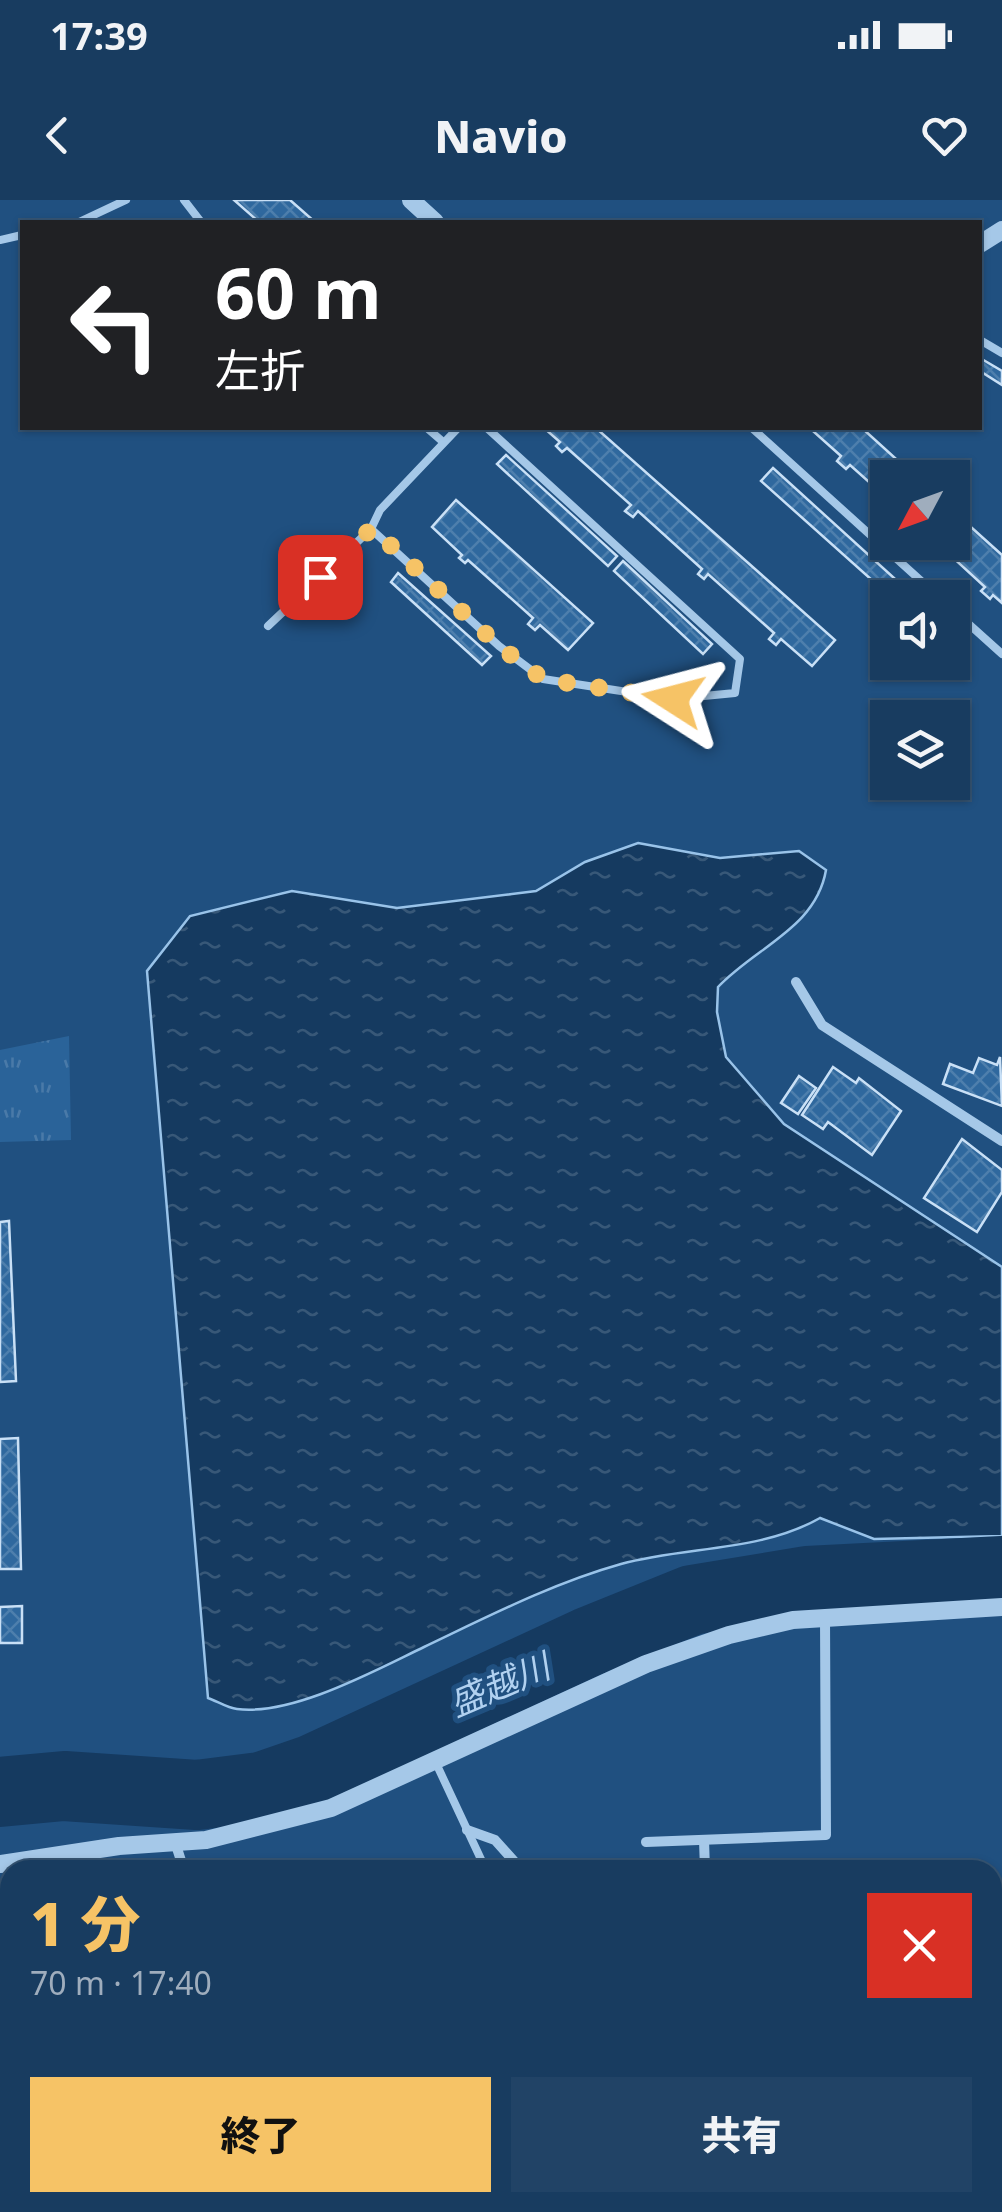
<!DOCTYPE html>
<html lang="ja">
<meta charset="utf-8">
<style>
:root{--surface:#183c60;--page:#214366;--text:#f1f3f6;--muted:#9fadbd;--line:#365675;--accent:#f6c366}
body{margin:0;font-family:"Noto Sans","Noto Sans JP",sans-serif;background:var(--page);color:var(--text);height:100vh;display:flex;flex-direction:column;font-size:38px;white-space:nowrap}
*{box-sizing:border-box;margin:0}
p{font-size:32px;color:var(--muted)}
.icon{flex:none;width:55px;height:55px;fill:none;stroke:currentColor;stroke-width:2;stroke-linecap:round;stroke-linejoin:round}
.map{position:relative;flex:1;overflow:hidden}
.sheet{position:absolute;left:0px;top:1660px;width:1002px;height:352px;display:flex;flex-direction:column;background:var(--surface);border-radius:30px 30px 0 0;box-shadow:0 2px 8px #0004,0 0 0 2px var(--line)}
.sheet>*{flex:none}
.hud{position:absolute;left:20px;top:20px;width:962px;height:210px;border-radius:0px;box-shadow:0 2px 8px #0004,0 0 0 2px var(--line);background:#202124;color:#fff;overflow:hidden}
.needle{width:65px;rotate:229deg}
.controls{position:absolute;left:870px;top:260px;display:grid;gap:20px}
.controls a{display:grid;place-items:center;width:100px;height:100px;border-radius:0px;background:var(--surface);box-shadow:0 2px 8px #0004,0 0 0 2px var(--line);font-size:50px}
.pin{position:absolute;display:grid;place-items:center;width:85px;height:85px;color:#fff;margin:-42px;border-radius:20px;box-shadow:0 5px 15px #0006}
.me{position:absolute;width:110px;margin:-55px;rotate:279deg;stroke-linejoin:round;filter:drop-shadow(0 0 8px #0008)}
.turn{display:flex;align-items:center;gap:35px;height:210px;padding:0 30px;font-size:45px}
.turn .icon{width:130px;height:130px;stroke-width:2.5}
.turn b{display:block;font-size:70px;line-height:85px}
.round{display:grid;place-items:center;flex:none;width:105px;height:105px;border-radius:0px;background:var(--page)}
.headline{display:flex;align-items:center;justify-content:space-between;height:170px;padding:0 30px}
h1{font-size:60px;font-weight:800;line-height:75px;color:var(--accent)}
.action{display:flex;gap:20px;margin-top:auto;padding:20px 30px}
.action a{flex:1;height:115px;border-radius:0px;background:var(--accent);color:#111;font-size:40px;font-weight:800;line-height:115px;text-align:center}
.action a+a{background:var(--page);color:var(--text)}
.status{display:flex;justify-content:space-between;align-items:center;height:70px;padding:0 50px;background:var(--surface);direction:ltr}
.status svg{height:28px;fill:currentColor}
header{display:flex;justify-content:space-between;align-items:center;height:130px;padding:0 30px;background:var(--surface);font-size:45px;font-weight:800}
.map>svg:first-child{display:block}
.park{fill:url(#park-tufts)}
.water{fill:url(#water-ripples);stroke:#99c3e9;stroke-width:2.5}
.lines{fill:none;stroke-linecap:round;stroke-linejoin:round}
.river{stroke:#153a60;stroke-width:70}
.building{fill:url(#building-cross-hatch);stroke:#c9e0f6;stroke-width:2.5}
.service{stroke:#a5c8e8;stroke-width:8}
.minor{stroke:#a5c8e8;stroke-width:10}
.tertiary{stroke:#a5c8e8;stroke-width:18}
.route{stroke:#f6c366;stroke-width:18;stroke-dasharray:0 32.4}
.labels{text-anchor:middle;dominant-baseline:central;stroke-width:10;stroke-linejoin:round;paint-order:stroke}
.water-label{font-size:35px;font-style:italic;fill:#b1d1f0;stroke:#205080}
</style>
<div class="status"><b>17:39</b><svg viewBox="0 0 49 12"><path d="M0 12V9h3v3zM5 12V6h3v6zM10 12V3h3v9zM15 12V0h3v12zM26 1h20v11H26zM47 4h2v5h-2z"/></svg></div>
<header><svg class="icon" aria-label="back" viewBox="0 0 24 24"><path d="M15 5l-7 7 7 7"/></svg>Navio<svg class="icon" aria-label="heart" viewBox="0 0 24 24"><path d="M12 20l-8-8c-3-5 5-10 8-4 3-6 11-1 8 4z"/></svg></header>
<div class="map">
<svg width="1002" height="2012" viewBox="0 0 1002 2012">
<defs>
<pattern id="park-tufts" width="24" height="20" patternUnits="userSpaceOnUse" patternTransform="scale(2.5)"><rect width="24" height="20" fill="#2a6399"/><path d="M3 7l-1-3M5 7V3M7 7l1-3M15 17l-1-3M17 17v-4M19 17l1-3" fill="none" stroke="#4a7aa8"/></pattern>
<pattern id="water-ripples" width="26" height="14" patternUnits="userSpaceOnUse" patternTransform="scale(2.5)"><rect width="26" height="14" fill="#153a60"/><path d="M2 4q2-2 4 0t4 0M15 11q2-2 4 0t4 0" fill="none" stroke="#385878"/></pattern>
<pattern id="building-cross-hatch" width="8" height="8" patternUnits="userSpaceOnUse" patternTransform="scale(2.5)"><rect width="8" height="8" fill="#2f689e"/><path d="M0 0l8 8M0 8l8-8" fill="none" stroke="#4e7fad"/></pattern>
</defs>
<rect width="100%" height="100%" fill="#205080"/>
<path class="park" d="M 69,836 L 71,940 L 0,942 L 0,850 Z"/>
<path class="water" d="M 638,643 L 720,658 L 799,651 L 826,670 C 816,728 757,746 718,787 L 717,812 L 726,857 L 784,924 L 1002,1067 L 1002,1336 L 874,1339 L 820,1318 C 760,1352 687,1346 621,1364 C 553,1383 487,1417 424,1447 C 374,1471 292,1516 237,1509 C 227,1508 217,1501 208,1498 L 147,771 L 190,716 L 292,691 L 397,708 L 536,691 L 585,662 Z"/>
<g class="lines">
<path class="river" d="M 0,1592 L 64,1586 L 197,1595 L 261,1587 L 311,1570 L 588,1442 L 692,1400 L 807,1381 L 1002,1371"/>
</g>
<g class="building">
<path d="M 234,0 L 290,0 L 315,22 L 259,22 Z"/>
<path d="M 980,158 L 1002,171 L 1002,185 L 980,171 Z"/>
<path d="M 544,228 L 596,228 L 835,440 L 812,466 L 781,439 L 776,445 L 769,439 L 774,433 L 708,374 L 704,379 L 698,374 L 702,369 L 638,311 L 633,317 L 625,311 L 631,305 L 567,248 L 562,252 L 556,246 L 560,242 Z"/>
<path d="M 818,228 L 862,228 L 917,278 L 888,278 L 888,299 L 850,265 L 846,269 L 837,261 L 841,256 L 814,232 Z"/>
<path d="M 506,255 L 617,356 L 608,366 L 497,264 Z"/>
<path d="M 773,268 L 916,398 L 892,398 L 761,281 Z"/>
<path d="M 456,300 L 593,423 L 568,450 L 540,425 L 535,430 L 528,424 L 533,418 L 468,360 L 465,363 L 459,358 L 462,355 L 432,327 Z"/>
<path d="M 952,310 L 1002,355 L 1002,403 L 993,395 L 990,399 L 981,391 L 985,387 L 936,342 L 952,342 Z"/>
<path d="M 623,361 L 712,444 L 703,454 L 614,371 Z"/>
<path d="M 398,373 L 491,456 L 482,465 L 391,382 Z"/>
<path d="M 1000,857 L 1002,906 L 943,884 L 950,864 L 973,873 L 979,858 L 997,865 Z"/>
<path d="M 833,867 L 856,883 L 859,878 L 901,911 L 872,955 L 828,922 L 823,929 L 802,915 Z"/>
<path d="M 799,876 L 816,888 L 798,914 L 781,903 Z"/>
<path d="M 962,939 L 1002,970 L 1002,992 L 977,1032 L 924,998 Z"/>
<path d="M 9,1021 L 16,1181 L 0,1182 L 0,1022 Z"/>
<path d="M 18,1238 L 21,1369 L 0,1369 L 0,1239 Z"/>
<path d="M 22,1406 L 22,1443 L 0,1443 L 0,1407 Z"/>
<path d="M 431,2002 L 596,2002 L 597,2012 L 319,2012 Z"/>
</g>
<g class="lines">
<g class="service">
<path d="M 184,0 L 201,22"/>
<path d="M 79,22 L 126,0"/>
<path d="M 0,40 L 22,35"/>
<path d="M 980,140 L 1002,153"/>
<path d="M 427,228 L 442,241"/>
<path d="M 752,228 L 940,398"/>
<path d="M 371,329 L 499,446 L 543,479 L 673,499 L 735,493 L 740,459 L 487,228"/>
<path d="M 952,409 L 1002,454"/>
<path d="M 268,426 L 371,329 L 380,310 L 458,228"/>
<path d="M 435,1561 L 486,1670"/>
<path d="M 992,1853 L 1002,1851"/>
<path d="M 196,2012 L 236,2002"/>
</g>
<g class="minor">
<path d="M 796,782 L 822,825 L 1002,941"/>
<path d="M 467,1630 L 495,1640 L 522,1670"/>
<path d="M 704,1640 L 705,1670"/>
<path d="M 175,1642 L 184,1670"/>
<path d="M 646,1642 L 826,1635 L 825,1417"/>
<path d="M 992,1688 L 1002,1687"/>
<path d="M 992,1933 L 1002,1920"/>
<path d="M 959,2012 L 963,2002"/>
</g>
<g class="tertiary">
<path d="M 411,0 L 435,22"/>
<path d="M 980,44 L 1002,30"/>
<path d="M 0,1664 L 119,1646 L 206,1640 L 331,1608 L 646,1464 L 729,1435 L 793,1420 L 1002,1407"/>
</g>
</g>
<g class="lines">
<path class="route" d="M 320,377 L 372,328 L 499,446 L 543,479 L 673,499"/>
</g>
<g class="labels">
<g class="water-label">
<text transform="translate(499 1484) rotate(-23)">盛越川</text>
</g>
</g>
</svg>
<div class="controls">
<a><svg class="needle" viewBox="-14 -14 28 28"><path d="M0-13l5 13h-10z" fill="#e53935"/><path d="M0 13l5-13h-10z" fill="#9fadbd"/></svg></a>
<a><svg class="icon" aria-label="sound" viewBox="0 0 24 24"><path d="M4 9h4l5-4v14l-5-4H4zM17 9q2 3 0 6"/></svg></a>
<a><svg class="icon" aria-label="layers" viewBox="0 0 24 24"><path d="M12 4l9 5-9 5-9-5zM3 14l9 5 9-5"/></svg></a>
</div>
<div class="pin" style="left:320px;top:377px;background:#d93025"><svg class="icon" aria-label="arrive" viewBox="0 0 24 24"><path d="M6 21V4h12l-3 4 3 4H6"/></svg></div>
<svg class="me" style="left:673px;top:499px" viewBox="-20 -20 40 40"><path d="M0-17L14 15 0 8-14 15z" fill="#f6c366" stroke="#fff" stroke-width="4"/></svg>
<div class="hud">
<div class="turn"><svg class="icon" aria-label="left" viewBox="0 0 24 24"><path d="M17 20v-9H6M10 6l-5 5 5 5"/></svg><div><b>60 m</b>左折</div></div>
</div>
<section class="sheet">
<div class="headline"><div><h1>1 分</h1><p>70 m · 17:40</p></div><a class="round" style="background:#d93025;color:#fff"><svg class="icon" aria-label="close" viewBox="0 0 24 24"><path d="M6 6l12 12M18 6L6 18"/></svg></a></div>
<div class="action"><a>終了</a><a>共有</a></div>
</section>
</div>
